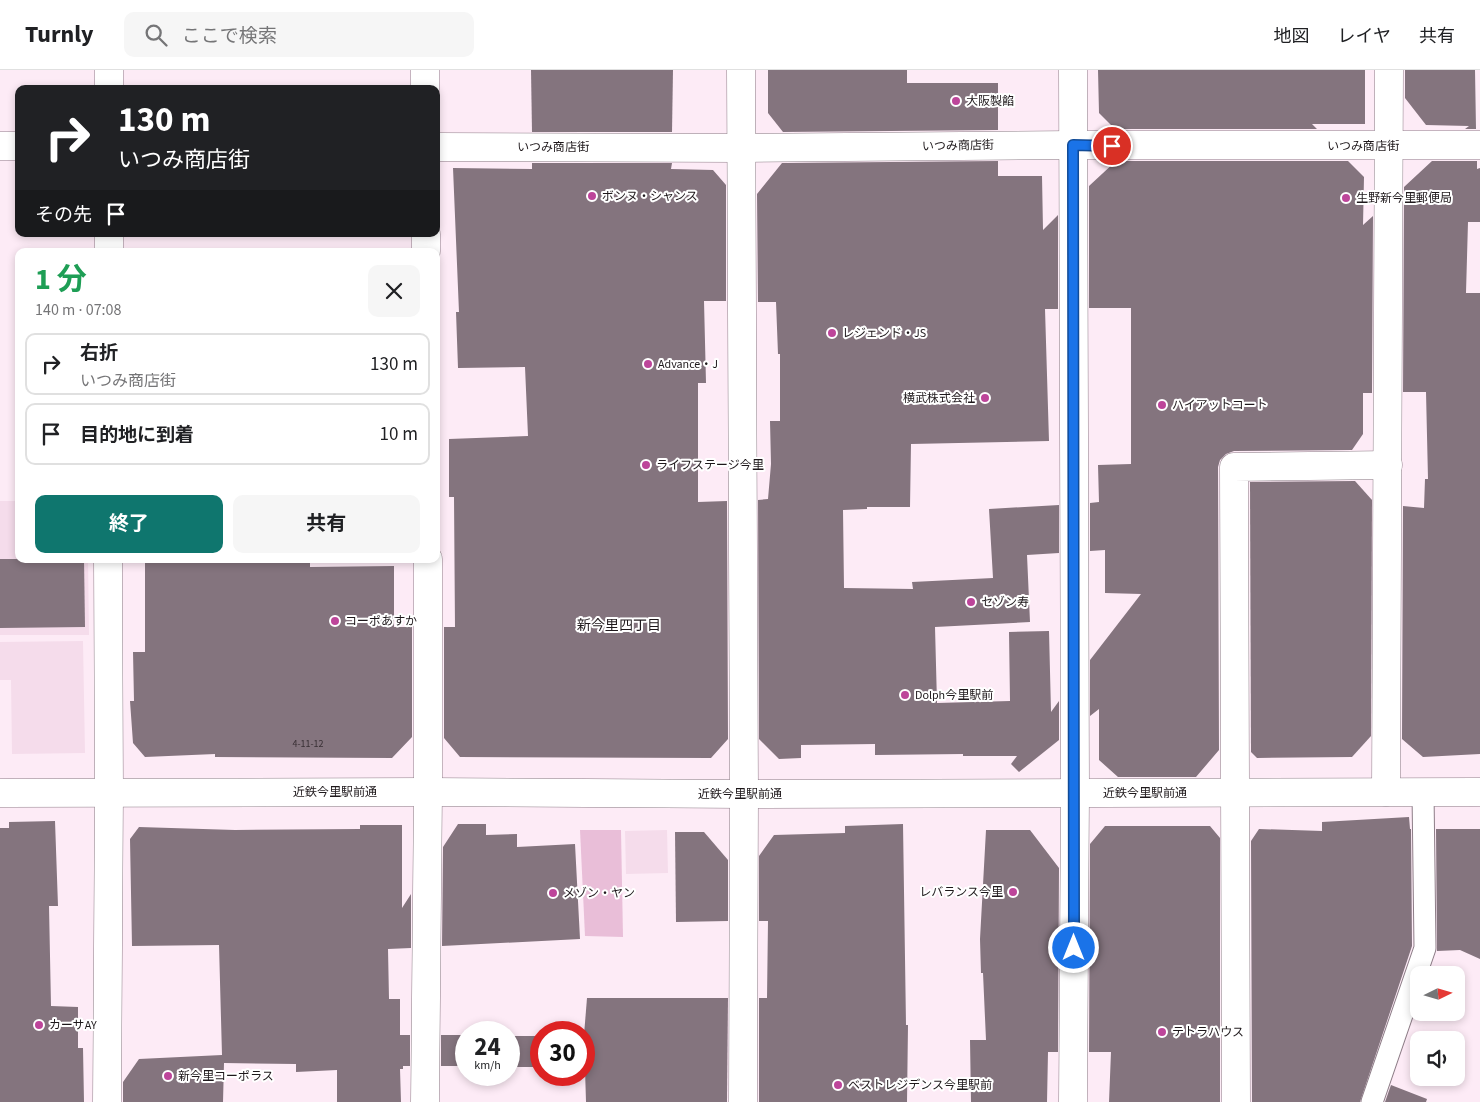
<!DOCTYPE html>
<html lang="ja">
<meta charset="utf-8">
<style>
:root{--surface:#fff;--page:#f6f6f6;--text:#202124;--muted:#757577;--line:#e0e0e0;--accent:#0f766e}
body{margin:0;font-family:"Source Sans 3","Noto Sans JP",sans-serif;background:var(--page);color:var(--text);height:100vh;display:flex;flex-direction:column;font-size:19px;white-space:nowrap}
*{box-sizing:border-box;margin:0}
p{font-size:16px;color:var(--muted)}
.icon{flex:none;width:28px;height:28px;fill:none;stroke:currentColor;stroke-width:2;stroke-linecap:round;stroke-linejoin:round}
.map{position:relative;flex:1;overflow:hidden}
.details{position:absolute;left:15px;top:178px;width:425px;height:315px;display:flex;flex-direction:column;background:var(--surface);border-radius:10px;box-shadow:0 2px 8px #0003}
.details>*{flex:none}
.hud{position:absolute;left:15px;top:15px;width:425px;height:152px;border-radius:10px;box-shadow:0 2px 8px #0003;background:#202124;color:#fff;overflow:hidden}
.needle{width:32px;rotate:85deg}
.tools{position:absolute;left:1410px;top:896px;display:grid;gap:10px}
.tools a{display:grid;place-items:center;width:55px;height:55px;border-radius:10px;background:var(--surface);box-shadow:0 2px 8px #0003;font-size:25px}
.speed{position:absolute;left:455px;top:951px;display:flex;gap:10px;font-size:25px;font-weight:700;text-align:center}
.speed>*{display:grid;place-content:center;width:65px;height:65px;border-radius:50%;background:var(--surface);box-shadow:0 2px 8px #0003;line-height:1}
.speed small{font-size:12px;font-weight:400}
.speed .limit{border:8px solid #d22;background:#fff;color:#111}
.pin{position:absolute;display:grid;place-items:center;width:42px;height:42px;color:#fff;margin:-21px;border:2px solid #fff;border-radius:50%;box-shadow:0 1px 5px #0007}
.me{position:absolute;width:55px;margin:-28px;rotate:0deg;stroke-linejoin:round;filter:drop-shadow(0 0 4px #0008)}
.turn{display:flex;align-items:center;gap:18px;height:105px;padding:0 20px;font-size:22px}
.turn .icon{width:65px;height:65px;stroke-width:2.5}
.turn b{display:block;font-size:35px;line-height:42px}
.then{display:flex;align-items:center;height:48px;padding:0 20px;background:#0003;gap:10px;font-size:19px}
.round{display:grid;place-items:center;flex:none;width:52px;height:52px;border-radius:10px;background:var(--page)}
.summary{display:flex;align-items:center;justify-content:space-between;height:85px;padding:0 20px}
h1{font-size:30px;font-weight:700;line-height:38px;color:#1e9e55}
.action{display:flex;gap:10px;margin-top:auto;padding:10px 20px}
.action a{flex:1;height:58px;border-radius:10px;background:var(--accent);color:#fff;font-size:20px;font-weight:700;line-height:58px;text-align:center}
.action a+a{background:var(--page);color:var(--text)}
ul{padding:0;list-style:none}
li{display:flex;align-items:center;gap:15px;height:62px;margin:0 10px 8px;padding:0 10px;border:2px solid var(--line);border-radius:10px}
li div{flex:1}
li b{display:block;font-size:19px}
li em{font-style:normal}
header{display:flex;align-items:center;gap:30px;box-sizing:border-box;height:70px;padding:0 25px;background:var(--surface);border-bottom:1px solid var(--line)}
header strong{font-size:24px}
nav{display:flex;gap:28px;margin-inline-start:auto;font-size:18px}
.search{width:350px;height:45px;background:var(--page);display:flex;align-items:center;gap:12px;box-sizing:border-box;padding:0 18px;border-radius:10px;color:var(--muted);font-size:19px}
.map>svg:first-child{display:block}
.built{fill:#f5dceb}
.green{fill:#e9bed8}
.building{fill:#84747e}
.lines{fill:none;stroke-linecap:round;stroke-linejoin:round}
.lane-casing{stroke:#8d7d87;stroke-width:23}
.street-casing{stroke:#8d7d87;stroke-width:29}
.lane{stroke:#fff;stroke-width:21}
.street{stroke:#fff;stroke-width:28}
.route-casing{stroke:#114b97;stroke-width:12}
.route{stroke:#1a73e8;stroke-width:9}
.poi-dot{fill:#bd459a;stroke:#fff;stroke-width:2}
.labels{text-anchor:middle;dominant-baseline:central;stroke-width:4;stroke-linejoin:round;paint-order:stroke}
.number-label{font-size:10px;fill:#382f34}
.poi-label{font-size:12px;fill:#1e181b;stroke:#fff;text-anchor:start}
.street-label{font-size:12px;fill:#1e181b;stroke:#fff}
.neighbourhood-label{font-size:14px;fill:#1e181b;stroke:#fff}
</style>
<header>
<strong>Turnly</strong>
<div class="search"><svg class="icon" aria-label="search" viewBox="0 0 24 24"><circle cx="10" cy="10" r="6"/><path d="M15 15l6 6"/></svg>ここで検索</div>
<nav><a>地図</a><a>レイヤ</a><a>共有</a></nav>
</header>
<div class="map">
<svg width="1480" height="1032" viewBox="0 0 1480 1032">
<rect width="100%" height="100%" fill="#fdebf6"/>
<g class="built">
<path d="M 0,431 L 19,431 L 19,489 L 88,489 L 89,565 L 0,565 Z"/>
<path d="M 83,571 L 85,683 L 12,684 L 11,610 L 0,610 L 0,572 Z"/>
<path d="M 667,760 L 668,803 L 626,804 L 625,761 Z"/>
</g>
<path class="green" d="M 580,760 L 621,760 L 623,867 L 585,866 Z"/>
<g class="building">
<path d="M 531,0 L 673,0 L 672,62 L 532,62 Z"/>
<path d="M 768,0 L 907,0 L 907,13 L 998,13 L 998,60 L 783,62 L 768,43 Z"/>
<path d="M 1098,0 L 1365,0 L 1365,54 L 1312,54 L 1317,59 L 1115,59 L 1099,43 Z"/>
<path d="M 1405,0 L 1475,0 L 1476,59 L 1465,59 L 1469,56 L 1426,55 L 1405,28 Z"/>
<path d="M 998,91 L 998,106 L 1042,106 L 1043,160 L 1058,145 L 1058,239 L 1045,239 L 1049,371 L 911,374 L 910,437 L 867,437 L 867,439 L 843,440 L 844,518 L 913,519 L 912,512 L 993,508 L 989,439 L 1059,435 L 1059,483 L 1027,485 L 1030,552 L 935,557 L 937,633 L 1010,631 L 1009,562 L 1049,561 L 1051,642 L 1059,631 L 1059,670 L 1019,702 L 1011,694 L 1017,686 L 963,686 L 963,684 L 875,685 L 875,674 L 801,675 L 801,688 L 779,689 L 759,669 L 758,430 L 768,429 L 771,394 L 770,351 L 780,351 L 780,284 L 778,284 L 776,232 L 758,232 L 757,124 L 782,93 Z"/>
<path d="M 1116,91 L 1348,91 L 1364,107 L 1363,155 L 1373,146 L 1372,323 L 1363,323 L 1363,364 L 1352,380 L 1234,381 L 1226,384 L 1220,390 L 1218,397 L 1219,680 L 1196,707 L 1118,707 L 1099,690 L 1099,639 L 1090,646 L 1090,590 L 1141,524 L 1105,523 L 1105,480 L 1090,481 L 1090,433 L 1099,432 L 1098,395 L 1131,394 L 1131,238 L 1089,238 L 1089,116 Z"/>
<path d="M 1432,91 L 1477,91 L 1477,99 L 1480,98 L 1480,152 L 1468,152 L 1466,223 L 1480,223 L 1480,684 L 1423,687 L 1402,669 L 1403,436 L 1424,438 L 1425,409 L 1428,409 L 1426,322 L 1403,322 L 1404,117 Z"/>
<path d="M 532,93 L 672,93 L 671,99 L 713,100 L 726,115 L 726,231 L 704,231 L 706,313 L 698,313 L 698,432 L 727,431 L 728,669 L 711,688 L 460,687 L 444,668 L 444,557 L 455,557 L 454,427 L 449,427 L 449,369 L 528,366 L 525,297 L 458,298 L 456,242 L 459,242 L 453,98 L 532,99 Z"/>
<path d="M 1355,411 L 1372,430 L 1371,666 L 1352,687 L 1257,688 L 1251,682 L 1250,412 Z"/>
<path d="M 0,489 L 84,489 L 85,557 L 0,558 Z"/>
<path d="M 145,489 L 310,489 L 310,497 L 394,496 L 394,557 L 412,557 L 412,667 L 392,688 L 215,687 L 215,684 L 145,687 L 133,673 L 130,631 L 134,631 L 133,582 L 145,582 Z"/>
<path d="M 1409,747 L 1410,759 L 1411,759 L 1412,876 L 1360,1032 L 1252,1032 L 1251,771 L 1259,759 L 1322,761 L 1322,752 Z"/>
<path d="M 55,751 L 58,836 L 49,836 L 51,936 L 78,937 L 78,978 L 83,978 L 84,1032 L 0,1032 L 0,758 L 9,758 L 9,752 Z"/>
<path d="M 458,754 L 486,754 L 486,765 L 517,764 L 517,777 L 575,774 L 580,869 L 442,876 L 443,777 Z"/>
<path d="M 903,754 L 906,955 L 908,955 L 907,1032 L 759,1032 L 759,928 L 767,928 L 768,851 L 759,851 L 759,786 L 774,765 L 845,763 L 845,756 Z"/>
<path d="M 360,755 L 402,755 L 402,838 L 411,824 L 411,878 L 388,879 L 389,929 L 400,929 L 400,965 L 410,965 L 410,996 L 403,996 L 403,999 L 400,999 L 401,1032 L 337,1032 L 337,1000 L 296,1002 L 296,994 L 224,993 L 223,1032 L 123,1032 L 123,1012 L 139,989 L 222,985 L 219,875 L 132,876 L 130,769 L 139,757 L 235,760 L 360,759 Z"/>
<path d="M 1105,756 L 1210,756 L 1220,768 L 1220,1032 L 1109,1032 L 1111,982 L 1089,982 L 1090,774 Z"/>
<path d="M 1436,759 L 1480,759 L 1480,889 L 1460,880 L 1437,881 Z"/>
<path d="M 986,760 L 1030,760 L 1059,798 L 1058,982 L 1048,982 L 1047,1032 L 971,1032 L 970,970 L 986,970 L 983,903 L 981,903 L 980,869 Z"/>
<path d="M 675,762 L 704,762 L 728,790 L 728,851 L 676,852 Z"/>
<path d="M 587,928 L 728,928 L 727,1032 L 586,1032 L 584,965 Z"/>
<rect x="441" y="965" width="25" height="31"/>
<rect x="509" y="966" width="32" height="31"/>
<path d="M 1391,1015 L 1427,1029 L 1426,1032 L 1385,1032 Z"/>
</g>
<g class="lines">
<defs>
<path id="lane" d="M 1372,1032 L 1425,878 L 1423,722"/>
<g id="street">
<path d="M 109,0 L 109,19"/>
<path d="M 741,0 L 744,724 L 743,1032"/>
<path d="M 1073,0 L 1075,723 L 1073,1032"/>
<path d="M 425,19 L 425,0"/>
<path d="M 0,76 L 19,76"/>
<path d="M 436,77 L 740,78 L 1073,75 L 1480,75"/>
<path d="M 426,164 L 426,181"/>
<path d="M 109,181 L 109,164"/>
<path d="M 1386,722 L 1389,0"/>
<path d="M 0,723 L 428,722 L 744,724 L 1480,722"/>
<path d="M 107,1032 L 109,723 L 108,489"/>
<path d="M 425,1032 L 428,722 L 428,489"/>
<path d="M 1236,1032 L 1234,397 L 1388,395"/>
</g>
</defs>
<use href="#lane" class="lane-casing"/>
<use href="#street" class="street-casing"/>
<use href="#lane" class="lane"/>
<use href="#street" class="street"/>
</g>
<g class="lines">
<defs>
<path id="route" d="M 1074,878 L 1073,75 L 1112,76"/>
</defs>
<use href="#route" class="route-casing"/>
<use href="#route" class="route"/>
</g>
<g class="poi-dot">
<circle cx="956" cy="31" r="5"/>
<circle cx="592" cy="126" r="5"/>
<circle cx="1346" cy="128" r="5"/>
<circle cx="832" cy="263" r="5"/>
<circle cx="648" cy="294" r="5"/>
<circle cx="985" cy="328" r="5"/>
<circle cx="1162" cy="335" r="5"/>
<circle cx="646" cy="395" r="5"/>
<circle cx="971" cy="532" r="5"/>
<circle cx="335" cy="551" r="5"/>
<circle cx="905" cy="625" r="5"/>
<circle cx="1013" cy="822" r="5"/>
<circle cx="553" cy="823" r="5"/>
<circle cx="39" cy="955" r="5"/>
<circle cx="1162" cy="962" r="5"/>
<circle cx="168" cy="1006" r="5"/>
<circle cx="838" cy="1015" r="5"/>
</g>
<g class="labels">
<g class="number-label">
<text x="308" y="674">4-11-12</text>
</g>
<g class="poi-label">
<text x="966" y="31">大阪製餡</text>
<text x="602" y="126">ボンヌ・シャンス</text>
<text x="1356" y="128">生野新今里郵便局</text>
<text x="842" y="263">レジェンド・JS</text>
<text x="658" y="294">Advance・J</text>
<text x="975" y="328" text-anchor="end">横武株式会社</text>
<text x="1172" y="335">ハイアットコート</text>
<text x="656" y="395">ライフステージ今里</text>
<text x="981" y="532">セゾン寿</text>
<text x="345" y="551">コーポあすか</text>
<text x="915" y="625">Dolph今里駅前</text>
<text x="1003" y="822" text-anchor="end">レバランス今里</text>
<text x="563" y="823">メゾン・ヤン</text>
<text x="49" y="955">カーサAY</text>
<text x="1172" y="962">テトラハウス</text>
<text x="178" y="1006">新今里コーポラス</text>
<text x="848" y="1015">ベストレジデンス今里駅前</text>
</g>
<g class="street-label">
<text transform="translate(958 76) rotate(-1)">いつみ商店街</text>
<text x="1363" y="76">いつみ商店街</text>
<text x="553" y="77">いつみ商店街</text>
<text x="335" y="722">近鉄今里駅前通</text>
<text x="1145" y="723">近鉄今里駅前通</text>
<text x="740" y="724">近鉄今里駅前通</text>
</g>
<g class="neighbourhood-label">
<text x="619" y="556">新今里四丁目</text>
</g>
</g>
</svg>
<div class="tools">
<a><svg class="needle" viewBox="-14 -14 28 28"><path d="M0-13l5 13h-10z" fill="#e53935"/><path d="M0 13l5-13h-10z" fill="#757577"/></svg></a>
<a><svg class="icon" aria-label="sound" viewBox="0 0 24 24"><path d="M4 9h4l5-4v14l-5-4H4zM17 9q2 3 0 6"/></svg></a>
</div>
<div class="speed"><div>24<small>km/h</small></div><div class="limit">30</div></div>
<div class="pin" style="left:1112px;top:76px;background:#d93025"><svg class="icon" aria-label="arrive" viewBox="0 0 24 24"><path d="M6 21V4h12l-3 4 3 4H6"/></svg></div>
<svg class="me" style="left:1074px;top:878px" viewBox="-20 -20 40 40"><circle r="17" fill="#1a73e8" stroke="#fff" stroke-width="3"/><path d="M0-11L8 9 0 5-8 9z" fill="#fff"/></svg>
<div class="hud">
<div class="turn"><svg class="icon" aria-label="right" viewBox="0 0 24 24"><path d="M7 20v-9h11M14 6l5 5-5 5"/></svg><div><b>130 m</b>いつみ商店街</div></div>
<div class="then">その先<svg class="icon" aria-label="arrive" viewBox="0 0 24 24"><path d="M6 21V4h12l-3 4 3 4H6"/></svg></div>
</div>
<section class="details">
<div class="summary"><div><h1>1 分</h1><p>140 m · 07:08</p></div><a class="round"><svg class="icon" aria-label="close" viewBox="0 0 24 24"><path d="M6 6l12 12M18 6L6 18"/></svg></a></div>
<ul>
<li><svg class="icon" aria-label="right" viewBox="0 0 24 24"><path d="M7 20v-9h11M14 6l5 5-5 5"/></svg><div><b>右折</b><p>いつみ商店街</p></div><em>130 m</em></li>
<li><svg class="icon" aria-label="arrive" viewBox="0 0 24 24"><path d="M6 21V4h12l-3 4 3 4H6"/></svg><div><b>目的地に到着</b></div><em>10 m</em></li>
</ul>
<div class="action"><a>終了</a><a>共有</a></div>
</section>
</div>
